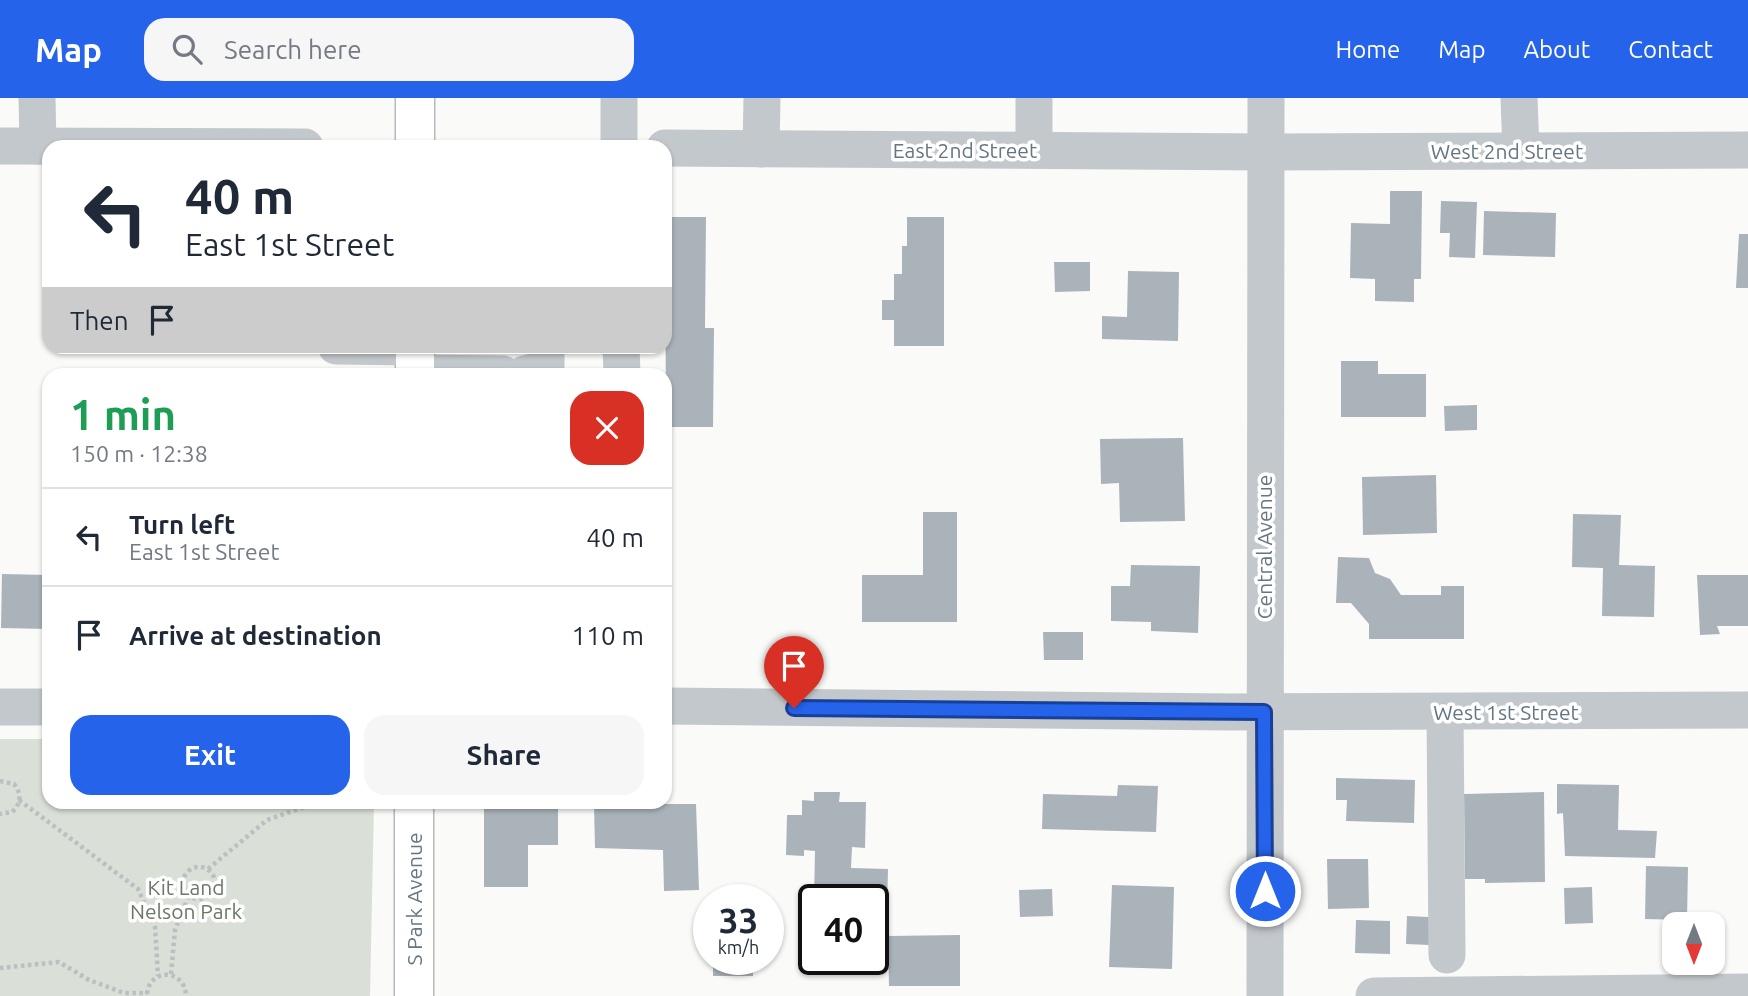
<!DOCTYPE html>
<meta charset="utf-8">
<style>
:root{--surface:#fff;--page:#f6f6f7;--text:#1f2937;--muted:#747a83;--line:#e0e1e3;--accent:#2563eb}
body{margin:0;font-family:Ubuntu,sans-serif;background:var(--page);color:var(--text);height:100vh;display:flex;flex-direction:column;font-size:26px;white-space:nowrap}
*{box-sizing:border-box;margin:0}
p{font-size:23px;color:var(--muted)}
.icon{flex:none;width:38px;height:38px;fill:none;stroke:currentColor;stroke-width:2;stroke-linecap:round;stroke-linejoin:round}
.map{position:relative;flex:1;overflow:hidden}
.sheet{position:absolute;left:42px;top:270px;width:630px;height:441px;display:flex;flex-direction:column;background:var(--surface);border-radius:21px;box-shadow:0 2px 5px #0004}
.sheet>*{flex:none}
.hud{position:absolute;left:42px;top:42px;width:630px;height:214px;border-radius:21px;box-shadow:0 2px 5px #0004;background:#fff;color:var(--text);overflow:hidden}
.needle{width:46px;rotate:180deg}
.fabs{position:absolute;left:1662px;top:814px;display:grid;gap:14px}
.fabs a{display:grid;place-items:center;width:63px;height:63px;border-radius:14px;background:var(--surface);box-shadow:0 2px 5px #0004;font-size:35px}
.speed{position:absolute;left:693px;top:786px;display:flex;gap:14px;font-size:35px;font-weight:700;text-align:center}
.speed>*{display:grid;place-content:center;width:91px;height:91px;border-radius:50%;background:var(--surface);box-shadow:0 2px 5px #0004;line-height:1}
.speed small{font-size:18px;font-weight:400}
.speed .limit{border:4px solid #111;border-radius:10px;background:#fff;color:#111}
.pin{position:absolute;display:grid;place-items:center;width:60px;height:60px;color:#fff;margin:-72px -30px;border-radius:50% 50% 50% 0;rotate:-45deg;box-shadow:0 0 7px #0007}
.pin .icon{rotate:45deg}
.me{position:absolute;width:77px;margin:-38px;rotate:0deg;stroke-linejoin:round;filter:drop-shadow(0 0 5px #0008)}
.turn{display:flex;align-items:center;gap:24px;height:147px;padding:0 28px;font-size:32px}
.turn .icon{width:91px;height:91px;stroke-width:2.5}
.turn b{display:block;font-size:49px;line-height:60px}
.then{display:flex;align-items:center;height:66px;padding:0 28px;background:#0003;gap:14px;font-size:26px}
.round{display:grid;place-items:center;flex:none;width:74px;height:74px;border-radius:21px;background:var(--page)}
.overview{display:flex;align-items:center;justify-content:space-between;height:119px;padding:0 28px}
h1{font-size:42px;font-weight:700;line-height:52px;color:#1e9e55}
.button{display:flex;gap:14px;margin-top:auto;padding:14px 28px}
.button a{flex:1;height:80px;border-radius:21px;background:var(--accent);color:#fff;font-size:28px;font-weight:700;line-height:80px;text-align:center}
.button a+a{background:var(--page);color:var(--text)}
ul{padding:0;list-style:none}
li{display:flex;align-items:center;gap:21px;height:98px;padding:0 28px;border-top:2px solid var(--line)}
li div{flex:1}
li b{display:block;font-size:26px}
li em{font-style:normal}
header{display:flex;align-items:center;gap:42px;box-sizing:border-box;height:98px;padding:0 35px;background:var(--accent);color:#fff}
header strong{font-size:33px}
nav{display:flex;gap:38px;margin-inline-start:auto;font-size:24px}
.search{width:490px;height:63px;background:var(--page);display:flex;align-items:center;gap:18px;box-sizing:border-box;padding:0 24px;border-radius:21px;color:var(--muted);font-size:26px}
.map>svg:first-child{display:block}
.green{fill:#dadfd7}
.building{fill:#aab3b9}
.lines{fill:none;stroke-linecap:round;stroke-linejoin:round}
.major-casing{stroke:#b5babe;stroke-width:41}
.path{stroke:#bbbfc2;stroke-width:4.5;stroke-dasharray:3.5 3.5;stroke-linecap:butt}
.minor{stroke:#c3c8cc;stroke-width:37}
.major{stroke:#fff;stroke-width:38}
.route-casing{stroke:#184099;stroke-width:18}
.route{stroke:#2563eb;stroke-width:12}
.labels{text-anchor:middle;dominant-baseline:central;stroke-width:7;stroke-linejoin:round;paint-order:stroke}
.street-label{font-size:21px;fill:#657683;stroke:#fff}
.park-label{font-size:21px;fill:#687a64;stroke:#fff}
</style>
<header>
<strong>Map</strong>
<div class="search"><svg class="icon" aria-label="search" viewBox="0 0 24 24"><circle cx="10" cy="10" r="6"/><path d="M15 15l6 6"/></svg>Search here</div>
<nav><a>Home</a><a>Map</a><a>About</a><a>Contact</a></nav>
</header>
<div class="map">
<svg width="1748" height="898" viewBox="0 0 1748 898">
<rect width="100%" height="100%" fill="#fafaf8"/>
<path class="green" d="M 0,641 L 49,641 L 49,704 L 374,704 L 370,898 L 0,898 Z"/>
<g class="building">
<path d="M 1390,93 L 1422,93 L 1421,181 L 1414,181 L 1414,204 L 1375,203 L 1375,181 L 1350,180 L 1351,125 L 1390,126 Z"/>
<path d="M 1441,103 L 1477,104 L 1475,160 L 1449,159 L 1450,135 L 1440,135 Z"/>
<path d="M 1484,113 L 1556,115 L 1555,159 L 1483,157 Z"/>
<path d="M 665,119 L 706,119 L 705,230 L 714,230 L 713,329 L 666,329 Z"/>
<path d="M 907,119 L 944,119 L 944,248 L 894,248 L 894,222 L 882,222 L 882,202 L 894,202 L 894,176 L 902,176 L 902,148 L 907,148 Z"/>
<path d="M 1739,136 L 1748,136 L 1748,190 L 1736,190 Z"/>
<path d="M 1054,164 L 1090,164 L 1090,193 L 1055,194 Z"/>
<path d="M 1128,173 L 1179,174 L 1178,243 L 1102,241 L 1102,218 L 1127,219 Z"/>
<path d="M 1341,263 L 1378,263 L 1378,276 L 1426,276 L 1426,319 L 1341,319 Z"/>
<path d="M 1477,307 L 1477,332 L 1445,333 L 1444,308 Z"/>
<path d="M 1183,340 L 1185,423 L 1120,424 L 1119,385 L 1101,386 L 1100,341 Z"/>
<path d="M 1436,377 L 1437,435 L 1363,437 L 1362,379 Z"/>
<path d="M 923,414 L 957,414 L 957,524 L 862,524 L 862,477 L 923,477 Z"/>
<path d="M 1573,416 L 1621,417 L 1619,467 L 1655,468 L 1654,519 L 1602,518 L 1603,470 L 1572,469 Z"/>
<path d="M 1338,459 L 1369,460 L 1375,475 L 1390,481 L 1401,497 L 1441,497 L 1441,488 L 1464,488 L 1464,541 L 1369,541 L 1369,526 L 1351,505 L 1336,505 Z"/>
<path d="M 1131,467 L 1200,468 L 1198,535 L 1151,533 L 1151,524 L 1111,523 L 1111,488 L 1130,488 Z"/>
<path d="M 2,476 L 49,477 L 49,531 L 1,530 Z"/>
<path d="M 1697,477 L 1748,477 L 1748,528 L 1717,528 L 1720,536 L 1700,537 Z"/>
<path d="M 1043,534 L 1083,534 L 1083,562 L 1044,562 Z"/>
<path d="M 1336,680 L 1415,682 L 1414,725 L 1346,723 L 1347,702 L 1336,702 Z"/>
<path d="M 1557,686 L 1619,687 L 1618,732 L 1657,733 L 1655,760 L 1565,758 L 1563,715 L 1557,716 Z"/>
<path d="M 1118,687 L 1158,688 L 1156,734 L 1042,731 L 1043,696 L 1117,698 Z"/>
<path d="M 814,694 L 840,694 L 839,704 L 866,704 L 865,750 L 852,749 L 851,770 L 888,771 L 887,811 L 873,811 L 873,802 L 814,802 L 815,753 L 804,752 L 804,758 L 786,757 L 787,717 L 802,717 L 802,702 L 814,703 Z"/>
<path d="M 1544,694 L 1545,784 L 1485,785 L 1485,781 L 1465,781 L 1464,696 Z"/>
<path d="M 484,704 L 558,704 L 558,747 L 528,747 L 528,789 L 484,789 Z"/>
<path d="M 594,706 L 696,706 L 699,792 L 664,793 L 663,752 L 595,750 Z"/>
<path d="M 1327,761 L 1368,761 L 1369,810 L 1328,811 Z"/>
<path d="M 1646,768 L 1688,769 L 1687,822 L 1645,821 Z"/>
<path d="M 1112,787 L 1174,789 L 1172,871 L 1109,869 Z"/>
<path d="M 1592,789 L 1593,825 L 1565,826 L 1564,790 Z"/>
<path d="M 1052,791 L 1053,818 L 1020,819 L 1019,792 Z"/>
<path d="M 1407,818 L 1429,819 L 1429,847 L 1406,846 Z"/>
<path d="M 1356,822 L 1390,823 L 1390,856 L 1355,855 Z"/>
<path d="M 960,837 L 960,888 L 889,888 L 888,838 Z"/>
<rect x="713" y="861" width="40" height="17"/>
</g>
<g class="lines">
<defs>
<g id="major">
<path d="M 415,0 L 415,49"/>
<path d="M 415,248 L 415,276"/>
<path d="M 414,898 L 414,704"/>
</g>
</defs>
<use href="#major" class="major-casing"/>
<g class="path">
<path d="M 0,683 L 14,686 C 22,696 21,706 12,714 L 0,716"/>
<path d="M 19,702 L 138,791 L 155,829 L 158,878"/>
<circle cx="199" cy="785" r="16"/>
<path d="M 208,771 L 267,722 L 310,707 L 341,704"/>
<path d="M 0,870 L 59,864 L 89,882 L 124,895 L 147,895"/>
<path d="M 171,876 L 175,832 L 189,797"/>
<path d="M 147,896 C 150,869 185,871 186,898"/>
</g>
<g class="minor">
<path d="M 37,0 L 38,48"/>
<path d="M 1034,0 L 1034,52"/>
<path d="M 1519,0 L 1521,53"/>
<path d="M 0,48 L 305,49"/>
<path d="M 619,49 L 619,0"/>
<path d="M 665,50 L 1266,54 L 1748,52"/>
<path d="M 761,51 L 762,0"/>
<path d="M 336,248 L 415,249"/>
<path d="M 621,248 L 622,276"/>
<path d="M 415,275 L 503,276"/>
<path d="M 524,276 L 546,271 L 546,248"/>
<path d="M 665,608 L 1230,614 L 1748,612"/>
<path d="M 0,609 L 49,609"/>
<path d="M 1445,614 L 1447,857"/>
<path d="M 1265,898 L 1266,0"/>
<path d="M 1374,898 L 1748,894"/>
</g>
<use href="#major" class="major"/>
</g>
<g class="lines">
<defs>
<path id="route" d="M 794,610 L 1264,614 L 1265,793"/>
</defs>
<use href="#route" class="route-casing"/>
<use href="#route" class="route"/>
</g>
<g class="labels">
<g class="street-label">
<text x="965" y="52">East 2nd Street</text>
<text x="1507" y="53">West 2nd Street</text>
<text transform="translate(1264 449) rotate(-90)">Central Avenue</text>
<text x="1506" y="614">West 1st Street</text>
<text transform="translate(414 801) rotate(-90)">S Park Avenue</text>
</g>
<g class="park-label">
<text x="186" y="789">Kit Land<tspan x="186" dy="24">Nelson Park</tspan></text>
</g>
</g>
</svg>
<div class="fabs">
<a><svg class="needle" viewBox="-14 -14 28 28"><path d="M0-13l5 13h-10z" fill="#e53935"/><path d="M0 13l5-13h-10z" fill="#747a83"/></svg></a>
</div>
<div class="speed"><div>33<small>km/h</small></div><div class="limit">40</div></div>
<div class="pin" style="left:794px;top:610px;background:#d93025"><svg class="icon" aria-label="arrive" viewBox="0 0 24 24"><path d="M6 21V4h12l-3 4 3 4H6"/></svg></div>
<svg class="me" style="left:1265px;top:793px" viewBox="-20 -20 40 40"><circle r="17" fill="#2563eb" stroke="#fff" stroke-width="3"/><path d="M0-11L8 9 0 5-8 9z" fill="#fff"/></svg>
<div class="hud">
<div class="turn"><svg class="icon" aria-label="left" viewBox="0 0 24 24"><path d="M17 20v-9H6M10 6l-5 5 5 5"/></svg><div><b>40 m</b>East 1st Street</div></div>
<div class="then">Then<svg class="icon" aria-label="arrive" viewBox="0 0 24 24"><path d="M6 21V4h12l-3 4 3 4H6"/></svg></div>
</div>
<section class="sheet">
<div class="overview"><div><h1>1 min</h1><p>150 m · 12:38</p></div><a class="round" style="background:#d93025;color:#fff"><svg class="icon" aria-label="close" viewBox="0 0 24 24"><path d="M6 6l12 12M18 6L6 18"/></svg></a></div>
<ul>
<li><svg class="icon" aria-label="left" viewBox="0 0 24 24"><path d="M17 20v-9H6M10 6l-5 5 5 5"/></svg><div><b>Turn left</b><p>East 1st Street</p></div><em>40 m</em></li>
<li><svg class="icon" aria-label="arrive" viewBox="0 0 24 24"><path d="M6 21V4h12l-3 4 3 4H6"/></svg><div><b>Arrive at destination</b></div><em>110 m</em></li>
</ul>
<div class="button"><a>Exit</a><a>Share</a></div>
</section>
</div>
